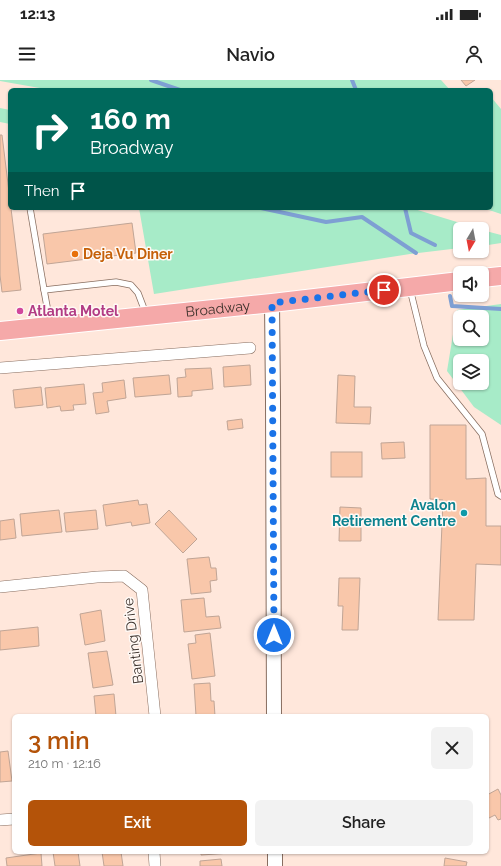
<!DOCTYPE html>
<meta charset="utf-8">
<style>
:root{--surface:#fff;--page:#f2f2f2;--text:#222;--muted:#767676;--accent:#b45309}
body{margin:0;font-family:Raleway,sans-serif;background:var(--page);color:var(--text);height:100vh;display:flex;flex-direction:column;font-size:15px;white-space:nowrap}
*{box-sizing:border-box;margin:0}
p{font-size:13px;color:var(--muted)}
.icon{flex:none;width:22px;height:22px;fill:none;stroke:currentColor;stroke-width:2;stroke-linecap:round;stroke-linejoin:round}
.map{position:relative;flex:1;overflow:hidden}
.panel{position:absolute;left:12px;top:634px;width:477px;height:140px;display:flex;flex-direction:column;background:var(--surface);border-radius:6px;box-shadow:0 1px 3px #0004}
.panel>*{flex:none}
.guide{position:absolute;left:8px;top:8px;width:485px;height:122px;border-radius:6px;box-shadow:0 1px 3px #0004;background:#00695c;color:#fff;overflow:hidden}
.needle{width:26px;rotate:190deg}
.buttons{position:absolute;left:453px;top:142px;display:grid;gap:8px}
.buttons a{display:grid;place-items:center;width:36px;height:36px;border-radius:6px;background:var(--surface);box-shadow:0 1px 3px #0004;font-size:20px}
.pin{position:absolute;display:grid;place-items:center;width:34px;height:34px;color:#fff;margin:-17px;border:2px solid #fff;border-radius:50%;box-shadow:0 1px 4px #0007}
.me{position:absolute;width:44px;margin:-22px;rotate:0deg;stroke-linejoin:round;filter:drop-shadow(0 0 3px #0008)}
.turn{display:flex;align-items:center;gap:14px;height:84px;padding:0 16px;font-size:18px}
.turn .icon{width:52px;height:52px;stroke-width:2.5}
.turn b{display:block;font-size:28px;line-height:34px}
.then{display:flex;align-items:center;height:38px;padding:0 16px;background:#0003;gap:8px;font-size:15px}
.round{display:grid;place-items:center;flex:none;width:42px;height:42px;border-radius:6px;background:var(--page)}
.headline{display:flex;align-items:center;justify-content:space-between;height:68px;padding:0 16px}
h1{font-size:24px;font-weight:600;line-height:30px;color:var(--accent)}
.button{display:flex;gap:8px;margin-top:auto;padding:8px 16px}
.button a{flex:1;height:46px;border-radius:6px;background:var(--accent);color:#fff;font-size:16px;font-weight:600;line-height:46px;text-align:center}
.button a+a{background:var(--page);color:var(--text)}
.status{display:flex;justify-content:space-between;align-items:center;height:28px;padding:0 20px;background:var(--surface);direction:ltr}
.status svg{height:11px;fill:currentColor}
header{display:flex;justify-content:space-between;align-items:center;height:52px;padding:0 16px;background:var(--surface);font-size:18px;font-weight:600}
.map>svg:first-child{display:block}
.green{fill:#a7ebc8;fill-rule:evenodd}
.lines{fill:none;stroke-linecap:round;stroke-linejoin:round}
.stream{stroke:#7e9fd3;stroke-width:4}
.building{fill:#f9c7aa;stroke:#c0a596}
.service-casing{stroke:#886e60;stroke-width:7}
.minor-casing{stroke:#886e60;stroke-width:12}
.tertiary-casing{stroke:#886e60;stroke-width:16}
.primary-casing{stroke:#fff;stroke-width:20}
.service{stroke:#fff;stroke-width:5.5}
.minor{stroke:#fff;stroke-width:11}
.tertiary{stroke:#fff;stroke-width:14}
.primary{stroke:#f5a9a9;stroke-width:18}
.route{stroke:#1a73e8;stroke-width:7;stroke-dasharray:0 12.6}
.food-dot{fill:#e8710a;stroke:#fff9f5;stroke-width:1.5}
.hotel-dot{fill:#d1479c;stroke:#fff9f5;stroke-width:1.5}
.culture-dot{fill:#0f9aa8;stroke:#fff9f5;stroke-width:1.5}
.labels{text-anchor:middle;dominant-baseline:central;stroke-width:3;stroke-linejoin:round;paint-order:stroke}
.food-label{font-size:14px;font-weight:bold;fill:#c56008;stroke:#fff9f5;text-anchor:start}
.street-label{font-size:14px;fill:#3c312b;stroke:#fff9f5}
.hotel-label{font-size:14px;font-weight:bold;fill:#b23c85;stroke:#fff9f5;text-anchor:start}
.culture-label{font-size:14px;font-weight:bold;fill:#0d838f;stroke:#fff9f5;text-anchor:end}
</style>
<div class="status"><b>12:13</b><svg viewBox="0 0 49 12"><path d="M0 12V9h3v3zM5 12V6h3v6zM10 12V3h3v9zM15 12V0h3v12zM26 1h20v11H26zM47 4h2v5h-2z"/></svg></div>
<header><svg class="icon" aria-label="menu" viewBox="0 0 24 24"><path d="M4 6h16M4 12h16M4 18h16"/></svg>Navio<svg class="icon" aria-label="person" viewBox="0 0 24 24"><circle cx="12" cy="8" r="4"/><path d="M4 21q1-7 8-7t8 7"/></svg></header>
<div class="map">
<svg width="501" height="786" viewBox="0 0 501 786">
<rect width="100%" height="100%" fill="#ffe7db"/>
<g class="green">
<path d="M 0,0 L 441,0 L 450,10 L 51,10 L 0,1 Z"/>
<path d="M 491,17 L 501,29 L 501,134 L 483,128 L 491,128 Z"/>
<path d="M 0,28 L 10,30 L 10,44 L 0,42 Z"/>
<path d="M 139,128 L 411,128 L 480,149 L 460,149 L 460,168 L 410,174 L 154,214 Z"/>
<path d="M 482,150 L 501,155 L 501,163 L 482,166 Z"/>
<path d="M 501,224 L 501,345 L 474,327 L 447,291 L 457,230 ZM 460,237 L 482,237 L 482,259 L 460,259 ZM 460,281 L 482,281 L 482,303 L 460,303 Z"/>
</g>
<g class="lines">
<g class="stream">
<path d="M 151,0 L 180,10"/>
<path d="M 352,0 L 356,10"/>
<path d="M 261,128 L 326,142 L 362,137 L 416,173"/>
<path d="M 405,128 L 411,153 L 435,165"/>
<path d="M 450,216 L 452,226 L 501,229"/>
</g>
</g>
<g class="building">
<path d="M 461,0 L 475,0 L 466,6 Z"/>
<path d="M 0,55 L 2,55 L 21,210 L 2,212 L 0,195 Z"/>
<path d="M 132,143 L 136,173 L 47,184 L 43,154 Z"/>
<path d="M 250,285 L 251,305 L 224,307 L 223,287 Z"/>
<path d="M 211,288 L 213,309 L 192,311 L 192,316 L 178,317 L 177,298 L 186,297 L 185,289 Z"/>
<path d="M 169,295 L 171,314 L 135,317 L 133,298 Z"/>
<path d="M 338,295 L 355,296 L 354,327 L 371,327 L 370,344 L 336,343 Z"/>
<path d="M 124,300 L 126,318 L 107,321 L 109,332 L 96,334 L 93,313 L 103,312 L 102,303 Z"/>
<path d="M 84,304 L 86,324 L 73,325 L 74,330 L 61,331 L 60,326 L 47,328 L 45,308 Z"/>
<path d="M 41,307 L 43,325 L 15,328 L 13,310 Z"/>
<path d="M 242,339 L 243,348 L 228,350 L 227,341 Z"/>
<path d="M 430,345 L 466,345 L 466,399 L 486,398 L 486,446 L 501,446 L 501,485 L 476,484 L 474,540 L 438,540 L 443,420 L 430,419 Z"/>
<path d="M 404,362 L 405,378 L 382,379 L 381,363 Z"/>
<rect x="331" y="372" width="31" height="25"/>
<path d="M 138,420 L 139,425 L 147,424 L 150,443 L 132,446 L 131,442 L 106,446 L 103,425 Z"/>
<path d="M 340,427 L 361,428 L 361,461 L 339,461 Z"/>
<path d="M 59,430 L 62,452 L 22,456 L 20,434 Z"/>
<path d="M 96,430 L 98,449 L 66,452 L 64,433 Z"/>
<path d="M 169,430 L 197,459 L 183,473 L 155,444 Z"/>
<path d="M 14,439 L 16,458 L 0,460 L 0,441 Z"/>
<path d="M 209,477 L 211,488 L 216,488 L 217,500 L 210,501 L 211,512 L 191,514 L 187,479 Z"/>
<path d="M 339,498 L 360,498 L 358,550 L 342,550 L 343,526 L 338,526 Z"/>
<path d="M 204,518 L 206,537 L 219,536 L 221,548 L 184,552 L 181,520 Z"/>
<path d="M 101,530 L 105,561 L 85,565 L 80,534 Z"/>
<path d="M 38,547 L 39,566 L 0,570 L 0,551 Z"/>
<path d="M 210,553 L 215,596 L 192,599 L 188,564 L 196,563 L 195,555 Z"/>
<path d="M 107,571 L 113,605 L 93,608 L 88,573 Z"/>
<path d="M 210,603 L 211,621 L 214,621 L 215,636 L 196,636 L 194,604 Z"/>
<path d="M 114,614 L 116,636 L 96,636 L 94,616 Z"/>
<path d="M 8,671 L 12,701 L 0,702 L 0,672 Z"/>
<path d="M 498,709 L 501,715 L 501,739 L 498,740 L 495,735 L 487,739 L 487,715 Z"/>
<path d="M 53,772 L 78,772 L 80,786 L 55,786 Z"/>
<path d="M 102,772 L 121,772 L 123,786 L 104,786 Z"/>
<path d="M 201,772 L 230,772 L 231,773 L 201,775 Z"/>
<path d="M 41,773 L 42,786 L 7,786 L 6,778 Z"/>
<path d="M 445,778 L 467,782 L 466,786 L 444,786 Z"/>
<path d="M 221,779 L 222,786 L 200,786 L 200,781 Z"/>
</g>
<g class="lines">
<defs>
<g id="service">
<path d="M 30,128 L 44,210 L 116,202 L 131,205 L 138,213 L 146,234"/>
<path d="M 410,209 L 424,266 L 437,298 L 482,354 L 498,414 L 501,416"/>
<path d="M 44,210 L 50,243"/>
</g>
<g id="minor">
<path d="M 0,288 L 250,268"/>
<path d="M 0,507 L 97,497 L 124,496 L 142,510 L 155,636"/>
<path d="M 0,740 L 14,739"/>
<path d="M 154,772 L 155,786"/>
</g>
<g id="tertiary">
<path d="M 272,223 L 273,320 L 274,636"/>
<path d="M 275,772 L 275,786"/>
</g>
<g id="primary">
<path d="M 482,198 L 501,196"/>
<path id="s1" d="M 0,251 L 272,223 L 460,201"/>
</g>
</defs>
<use href="#service" class="service-casing"/>
<use href="#minor" class="minor-casing"/>
<use href="#tertiary" class="tertiary-casing"/>
<use href="#primary" class="primary-casing"/>
<use href="#service" class="service"/>
<use href="#minor" class="minor"/>
<use href="#tertiary" class="tertiary"/>
<use href="#primary" class="primary"/>
</g>
<g class="lines">
<path class="route" d="M 274,555 L 272,223 L 384,210"/>
</g>
<circle class="food-dot" cx="75" cy="174" r="4"/>
<circle class="hotel-dot" cx="20" cy="231" r="4"/>
<circle class="culture-dot" cx="464" cy="433" r="4"/>
<g class="labels">
<g class="food-label">
<text x="83" y="174">Deja Vu Diner</text>
</g>
<g class="street-label">
<text stroke="none"><textPath href="#s1" startOffset="219">Broadway</textPath></text>
<text transform="translate(133 561) rotate(-97)">Banting Drive</text>
</g>
<g class="hotel-label">
<text x="28" y="231">Atlanta Motel</text>
</g>
<g class="culture-label">
<text x="456" y="425">Avalon<tspan x="456" dy="16">Retirement Centre</tspan></text>
</g>
</g>
</svg>
<div class="buttons">
<a><svg class="needle" viewBox="-14 -14 28 28"><path d="M0-13l5 13h-10z" fill="#e53935"/><path d="M0 13l5-13h-10z" fill="#767676"/></svg></a>
<a><svg class="icon" aria-label="sound" viewBox="0 0 24 24"><path d="M4 9h4l5-4v14l-5-4H4zM17 9q2 3 0 6"/></svg></a>
<a><svg class="icon" aria-label="search" viewBox="0 0 24 24"><circle cx="10" cy="10" r="6"/><path d="M15 15l6 6"/></svg></a>
<a><svg class="icon" aria-label="layers" viewBox="0 0 24 24"><path d="M12 4l9 5-9 5-9-5zM3 14l9 5 9-5"/></svg></a>
</div>
<div class="pin" style="left:384px;top:210px;background:#d93025"><svg class="icon" aria-label="arrive" viewBox="0 0 24 24"><path d="M6 21V4h12l-3 4 3 4H6"/></svg></div>
<svg class="me" style="left:274px;top:555px" viewBox="-20 -20 40 40"><circle r="17" fill="#1a73e8" stroke="#fff" stroke-width="3"/><path d="M0-11L8 9 0 5-8 9z" fill="#fff"/></svg>
<div class="guide">
<div class="turn"><svg class="icon" aria-label="right" viewBox="0 0 24 24"><path d="M7 20v-9h11M14 6l5 5-5 5"/></svg><div><b>160 m</b>Broadway</div></div>
<div class="then">Then<svg class="icon" aria-label="arrive" viewBox="0 0 24 24"><path d="M6 21V4h12l-3 4 3 4H6"/></svg></div>
</div>
<section class="panel">
<div class="headline"><div><h1>3 min</h1><p>210 m · 12:16</p></div><a class="round"><svg class="icon" aria-label="close" viewBox="0 0 24 24"><path d="M6 6l12 12M18 6L6 18"/></svg></a></div>
<div class="button"><a>Exit</a><a>Share</a></div>
</section>
</div>
